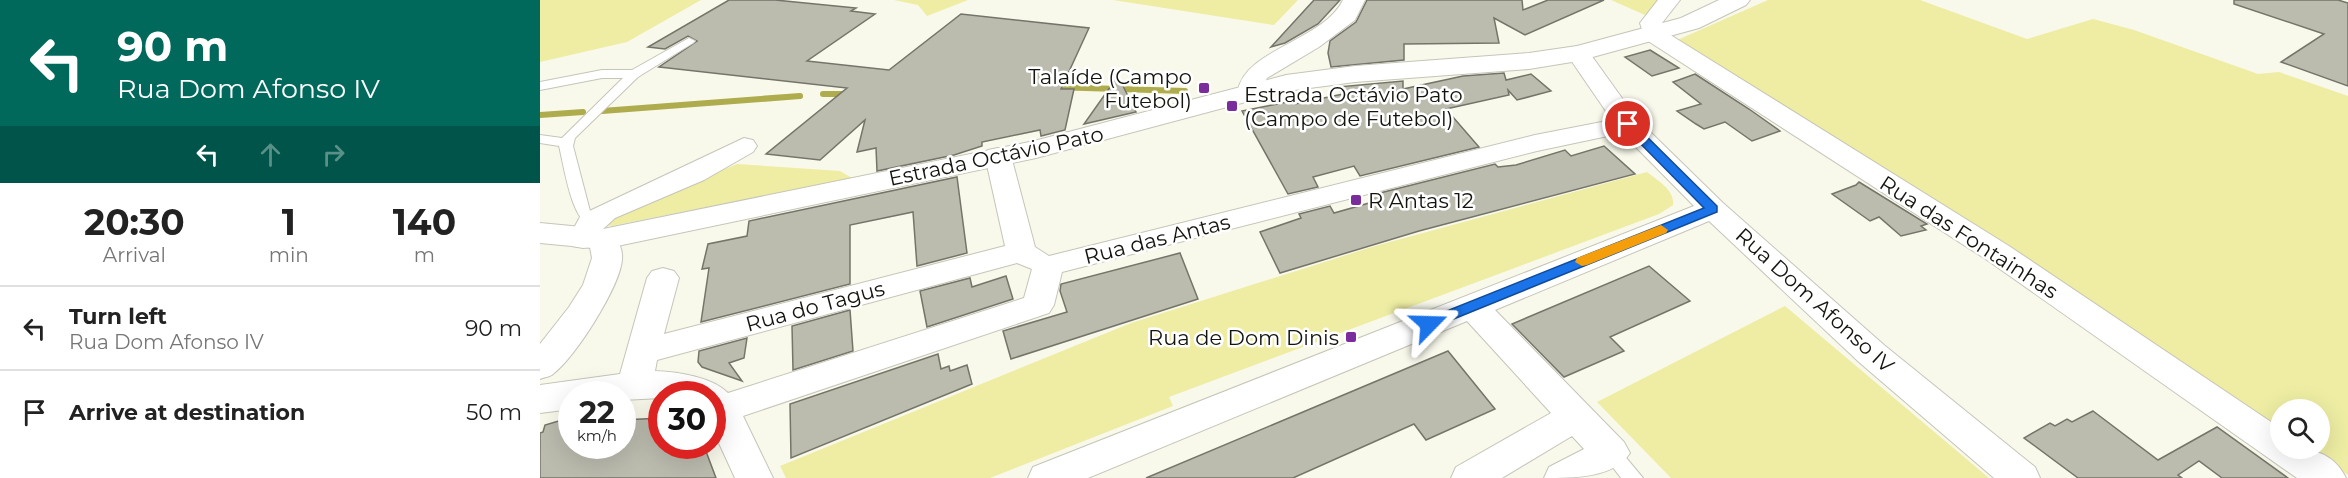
<!DOCTYPE html>
<meta charset="utf-8">
<style>
:root{--surface:#fff;--page:#f6f6f6;--text:#222;--muted:#767676;--line:#e0e0e0}
body{margin:0;font-family:Montserrat,sans-serif;background:var(--page);color:var(--text);height:100vh;display:flex;flex-direction:column;font-size:22px;white-space:nowrap}
*{box-sizing:border-box;margin:0}
p{font-size:20px;color:var(--muted)}
.icon{flex:none;width:33px;height:33px;fill:none;stroke:currentColor;stroke-width:2;stroke-linecap:round;stroke-linejoin:round}
.map{position:relative;flex:1;overflow:hidden}
.sheet{display:flex;flex-direction:column;background:var(--surface);width:540px}
.sheet>*{flex:none}
.top-card{background:#00695c;color:#fff;overflow:hidden}
.tools{position:absolute;left:1730px;top:399px;display:grid;gap:12px}
.tools a{display:grid;place-items:center;width:60px;height:60px;border-radius:50%;background:var(--surface);box-shadow:0 6px 24px #0002;font-size:30px}
.speed{position:absolute;left:18px;top:381px;display:flex;gap:12px;font-size:30px;font-weight:700;text-align:center}
.speed>*{display:grid;place-content:center;width:78px;height:78px;border-radius:50%;background:var(--surface);box-shadow:0 6px 24px #0002;line-height:1}
.speed small{font-size:15px;font-weight:400}
.speed .limit{border:9px solid #d22;background:#fff;color:#111}
.pin{position:absolute;display:grid;place-items:center;width:51px;height:51px;color:#fff;margin:-26px;border:3px solid #fff;border-radius:50%;box-shadow:0 2px 6px #0007}
.me{position:absolute;width:66px;margin:-33px;rotate:68deg;stroke-linejoin:round;filter:drop-shadow(0 0 4px #0008)}
.turn{display:flex;align-items:center;gap:21px;height:126px;padding:0 18px;font-size:27px}
.turn .icon{width:78px;height:78px;stroke-width:2.5}
.turn b{display:block;font-size:42px;line-height:51px}
.lanes{display:flex;align-items:center;height:57px;padding:0 18px;background:#0003;justify-content:center;gap:30px;direction:ltr}
.lanes .off{opacity:.35}
.eta{display:flex;justify-content:space-evenly;align-items:center;height:102px;text-align:center}
.eta b{font-size:36px;font-weight:700;line-height:42px}
ul{padding:0;list-style:none}
li{display:flex;align-items:center;gap:18px;height:84px;padding:0 18px;border-top:2px solid var(--line)}
li div{flex:1}
li b{display:block;font-size:22px}
li em{font-style:normal}
main{display:flex;flex:1;min-height:0}
.map>svg:first-child{display:block}
.green{fill:#eeeda3}
.lines{fill:none;stroke-linecap:round;stroke-linejoin:round}
.stream{stroke:#aeac4c;stroke-width:6}
.building{fill:#bbbbae;stroke:#747469;stroke-width:1.5}
.service-casing{stroke:#c5c5b8;stroke-width:2}
.minor-casing{stroke:#c5c5b8;stroke-width:2}
.tertiary-casing{stroke:#c5c5b8;stroke-width:2}
.service{fill:#fff;fill-rule:evenodd}
.minor{fill:#fff;fill-rule:evenodd}
.tertiary{fill:#fff;fill-rule:evenodd}
.route{fill:#1a73e8;stroke:#114b97;stroke-width:1.5}
.slow{fill:#f59e0b}
.poi-dot{fill:#7a2b9c;stroke:#fff;stroke-width:2}
.labels{text-anchor:middle;dominant-baseline:central;stroke-width:5;stroke-linejoin:round;paint-order:stroke}
.poi-label{font-size:21px;fill:#14140f;stroke:#fff;text-anchor:end}
.street-label{font-size:21px;fill:#14140f;stroke:#fff}
</style>
<main>
<section class="sheet">
<div class="top-card">
<div class="turn"><svg class="icon" aria-label="left" viewBox="0 0 24 24"><path d="M17 20v-9H6M10 6l-5 5 5 5"/></svg><div><b>90 m</b>Rua Dom Afonso IV</div></div>
<div class="lanes"><svg class="icon" aria-label="left" viewBox="0 0 24 24"><path d="M17 20v-9H6M10 6l-5 5 5 5"/></svg><svg class="icon off" aria-label="ahead" viewBox="0 0 24 24"><path d="M12 20V5M6 11l6-6 6 6"/></svg><svg class="icon off" aria-label="right" viewBox="0 0 24 24"><path d="M7 20v-9h11M14 6l5 5-5 5"/></svg></div>
</div>
<div class="eta">
<div><b>20:30</b><p>Arrival</p></div>
<div><b>1</b><p>min</p></div>
<div><b>140</b><p>m</p></div>
</div>
<ul>
<li><svg class="icon" aria-label="left" viewBox="0 0 24 24"><path d="M17 20v-9H6M10 6l-5 5 5 5"/></svg><div><b>Turn left</b><p>Rua Dom Afonso IV</p></div><em>90 m</em></li>
<li><svg class="icon" aria-label="arrive" viewBox="0 0 24 24"><path d="M6 21V4h12l-3 4 3 4H6"/></svg><div><b>Arrive at destination</b></div><em>50 m</em></li>
</ul>
</section>
<div class="map">
<svg width="1808" height="478" viewBox="0 0 1808 478">
<rect width="100%" height="100%" fill="#f8f9eb"/>
<g class="green">
<path d="M 0,0 L 161,0 L 87,42 L 0,62 Z"/>
<path d="M 354,0 L 428,0 L 387,16 L 378,5 Z"/>
<path d="M 573,0 L 758,0 L 734,25 Z"/>
<path d="M 1071,0 L 1119,0 L 1105,15 Z"/>
<path d="M 1228,0 L 1380,0 L 1487,39 L 1553,19 L 1594,30 L 1718,74 L 1739,72 L 1808,96 L 1808,475 L 1768,449 L 1779,448 L 1779,410 L 1740,410 L 1740,430 L 1135,41 Z"/>
<path d="M 197,164 L 300,171 L 312,178 L 71,226 L 62,224 L 76,214 Z"/>
<path d="M 1107,172 C 1118,181 1135,190 1133,205 L 1119,214 L 629,397 L 633,406 L 450,478 L 246,478 L 240,466 L 591,323 L 835,246 Z"/>
<path d="M 1245,306 L 1449,478 L 1131,478 L 1057,402 Z"/>
</g>
<g class="lines">
<g class="stream">
<path d="M 512,87 L 645,91"/>
<path d="M 283,94 L 308,94"/>
<path d="M 62,111 L 260,96"/>
<path d="M 0,115 L 43,112"/>
</g>
</g>
<g class="building">
<path d="M 189,0 L 235,0 L 316,8 L 311,11 L 335,14 L 267,61 L 349,70 L 421,14 L 549,28 L 521,89 L 534,89 L 525,130 L 501,136 L 500,130 L 442,142 L 442,146 L 414,155 L 337,171 L 336,148 L 317,152 L 325,120 L 280,160 L 226,154 L 307,88 L 119,67 L 157,41 L 148,36 L 125,49 L 108,47 Z"/>
<path d="M 774,0 L 800,0 L 778,24 L 745,43 L 731,47 Z"/>
<path d="M 827,0 L 982,0 L 983,10 L 1008,0 L 1064,0 L 985,35 L 954,18 L 959,43 L 864,44 L 864,60 L 791,67 L 788,53 L 790,41 L 816,22 Z"/>
<path d="M 1694,0 L 1798,0 L 1808,3 L 1808,86 L 1741,62 L 1784,34 L 1694,4 Z"/>
<path d="M 1110,50 L 1139,68 L 1112,76 L 1085,57 Z"/>
<path d="M 964,73 L 966,80 L 991,74 L 1011,91 L 977,100 L 968,90 L 969,95 L 906,109 L 939,147 L 820,176 L 814,166 L 773,177 L 778,187 L 748,194 L 702,111 L 752,101 L 755,104 L 803,94 L 797,87 L 863,81 L 863,89 L 923,76 Z"/>
<path d="M 1155,74 L 1209,109 L 1240,131 L 1212,141 L 1185,122 L 1164,129 L 1156,124 L 1137,111 L 1161,104 L 1133,82 Z"/>
<path d="M 578,76 L 596,112 L 544,124 Z"/>
<path d="M 1064,146 L 1095,174 L 879,231 L 740,273 L 720,232 L 761,218 L 759,214 L 790,206 L 794,213 L 836,201 L 832,195 L 955,164 L 958,167 L 976,165 L 1025,150 L 1031,156 Z"/>
<path d="M 417,177 L 427,253 L 377,266 L 373,212 L 310,225 L 310,284 L 161,322 L 169,268 L 162,269 L 168,244 L 207,236 L 209,221 Z"/>
<path d="M 1319,182 L 1387,224 L 1381,226 L 1386,230 L 1361,236 L 1339,217 L 1330,221 L 1292,194 L 1316,185 Z"/>
<path d="M 640,253 L 658,299 L 471,359 L 463,331 L 527,312 L 520,291 L 521,284 Z"/>
<path d="M 1109,266 L 1150,301 L 1070,337 L 1084,351 L 1024,377 L 972,324 Z"/>
<path d="M 466,276 L 473,299 L 387,327 L 380,291 L 430,278 L 432,287 Z"/>
<path d="M 310,310 L 313,351 L 253,370 L 252,326 Z"/>
<path d="M 207,338 L 204,358 L 189,363 L 202,381 L 162,367 L 158,362 L 159,351 Z"/>
<path d="M 908,351 L 955,409 L 886,440 L 874,424 L 753,478 L 606,478 Z"/>
<path d="M 398,354 L 401,369 L 409,366 L 410,371 L 427,365 L 432,384 L 251,458 L 250,404 Z"/>
<path d="M 1553,411 L 1618,460 L 1677,427 L 1748,478 L 1682,478 L 1659,461 L 1638,475 L 1642,478 L 1538,478 L 1484,438 L 1510,423 L 1515,426 L 1527,419 L 1532,422 Z"/>
<path d="M 32,417 L 32,446 L 82,446 L 82,420 L 122,418 L 122,446 L 164,446 L 176,478 L 0,478 L 0,433 L 3,432 L 5,425 Z"/>
</g>
<g class="lines">
<defs>
<g id="service">
<path d="M 149,38 L 155,41 L 153,43 L 98,77 L 35,138 L 33,146 L 50,211 L 58,221 L 51,226 C 31,220 24,165 19,146 L 0,143 L 0,135 L 22,138 L 83,78 L 62,78 L 0,90 L 0,82 L 62,70 L 92,70 Z"/>
<path d="M 1071,445 L 1078,448 L 1103,478 L 1081,478 L 1062,453 L 1064,448 Z"/>
</g>
<g id="minor">
<path d="M 803,0 L 825,0 L 815,20 L 779,47 L 727,78 L 719,96 L 710,98 L 701,96 L 698,91 C 704,50 784,40 803,0 Z"/>
<path d="M 1118,0 L 1140,0 L 1122,23 L 1124,31 L 1469,246 L 1740,428 L 1740,448 C 1768,448 1792,450 1806,478 L 1757,478 L 1447,260 L 1105,39 L 1100,23 Z"/>
<path d="M 1038,46 L 1046,48 L 1097,119 L 1183,203 L 1344,345 L 1495,467 L 1500,478 L 1454,478 L 1320,363 L 1169,221 L 955,310 L 1084,442 L 1090,453 C 1074,478 1034,478 1004,478 L 1009,467 L 1044,449 L 1032,436 L 962,478 L 911,478 L 916,467 L 1011,413 L 927,321 L 548,478 L 488,478 L 493,467 L 1154,206 L 1082,133 L 997,151 L 522,272 L 514,305 L 509,313 L 203,416 L 233,478 L 195,478 L 172,428 L 172,394 L 122,394 L 122,398 L 82,400 L 82,394 L 32,394 L 32,409 L 0,413 L 0,385 L 80,374 L 107,278 L 112,271 L 123,268 L 134,271 L 139,278 L 124,334 L 465,246 L 445,156 L 448,150 L 458,148 L 468,150 L 471,156 L 495,247 L 509,256 L 995,135 L 1072,120 L 1026,53 L 1030,48 ZM 477,263 L 492,269 L 484,298 L 188,393 C 172,377 139,372 115,371 L 117,360 Z"/>
<path d="M 204,138 L 213,140 L 217,146 L 213,152 L 164,180 L 75,218 L 62,230 L 74,232 C 78,240 83,250 82,259 C 81,285 35,358 13,374 C 10,377 4,377 0,379 L 0,344 L 29,307 L 43,285 L 52,258 L 50,247 L 43,248 L 32,246 L 28,239 L 41,215 Z"/>
</g>
<path id="tertiary" d="M 1179,0 L 1210,0 L 1206,5 L 1159,28 L 1038,61 L 989,69 L 815,82 L 747,91 L 496,158 L 63,249 L 0,243 L 0,223 L 63,229 L 494,141 L 746,75 L 815,66 L 989,53 L 1037,46 L 1141,18 Z"/>
</defs>
<use href="#service" class="service-casing"/>
<use href="#minor" class="minor-casing"/>
<use href="#tertiary" class="tertiary-casing"/>
<use href="#service" class="service"/>
<use href="#minor" class="minor"/>
<use href="#tertiary" class="tertiary"/>
</g>
<path class="route" d="M 1084,122 L 1092,122 L 1177,206 L 1177,212 L 894,327 L 884,327 L 882,324 L 884,320 L 1164,208 L 1084,127 Z"/>
<path class="slow" d="M 1121,225 L 1128,230 L 1126,233 L 1047,265 L 1042,266 L 1035,262 L 1037,258 Z"/>
<g class="poi-dot">
<rect x="658" y="82" width="12" height="12" rx="3"/>
<rect x="686" y="100" width="12" height="12" rx="3"/>
<rect x="810" y="194" width="12" height="12" rx="3"/>
<rect x="805" y="331" width="12" height="12" rx="3"/>
</g>
<g class="labels">
<g class="poi-label">
<text x="652" y="76">Talaíde (Campo<tspan x="652" dy="24">Futebol)</tspan></text>
<text x="704" y="94" text-anchor="start">Estrada Octávio Pato<tspan x="704" dy="24">(Campo de Futebol)</tspan></text>
<text x="828" y="200" text-anchor="start">R Antas 12</text>
<text x="799" y="337">Rua de Dom Dinis</text>
</g>
<g class="street-label">
<text transform="translate(456 156) rotate(-12)">Estrada Octávio Pato</text>
<text transform="translate(1429 237) rotate(33)">Rua das Fontainhas</text>
<text transform="translate(617 239) rotate(-14)">Rua das Antas</text>
<text transform="translate(1275 300) rotate(42)">Rua Dom Afonso IV</text>
<text transform="translate(275 306) rotate(-15)">Rua do Tagus</text>
</g>
</g>
</svg>
<div class="tools">
<a><svg class="icon" aria-label="search" viewBox="0 0 24 24"><circle cx="10" cy="10" r="6"/><path d="M15 15l6 6"/></svg></a>
</div>
<div class="speed"><div>22<small>km/h</small></div><div class="limit">30</div></div>
<div class="pin" style="left:1088px;top:124px;background:#d93025"><svg class="icon" aria-label="arrive" viewBox="0 0 24 24"><path d="M6 21V4h12l-3 4 3 4H6"/></svg></div>
<svg class="me" style="left:889px;top:324px" viewBox="-20 -20 40 40"><path d="M0-17L14 15 0 8-14 15z" fill="#1a73e8" stroke="#fff" stroke-width="4"/></svg>
</div>
</main>
